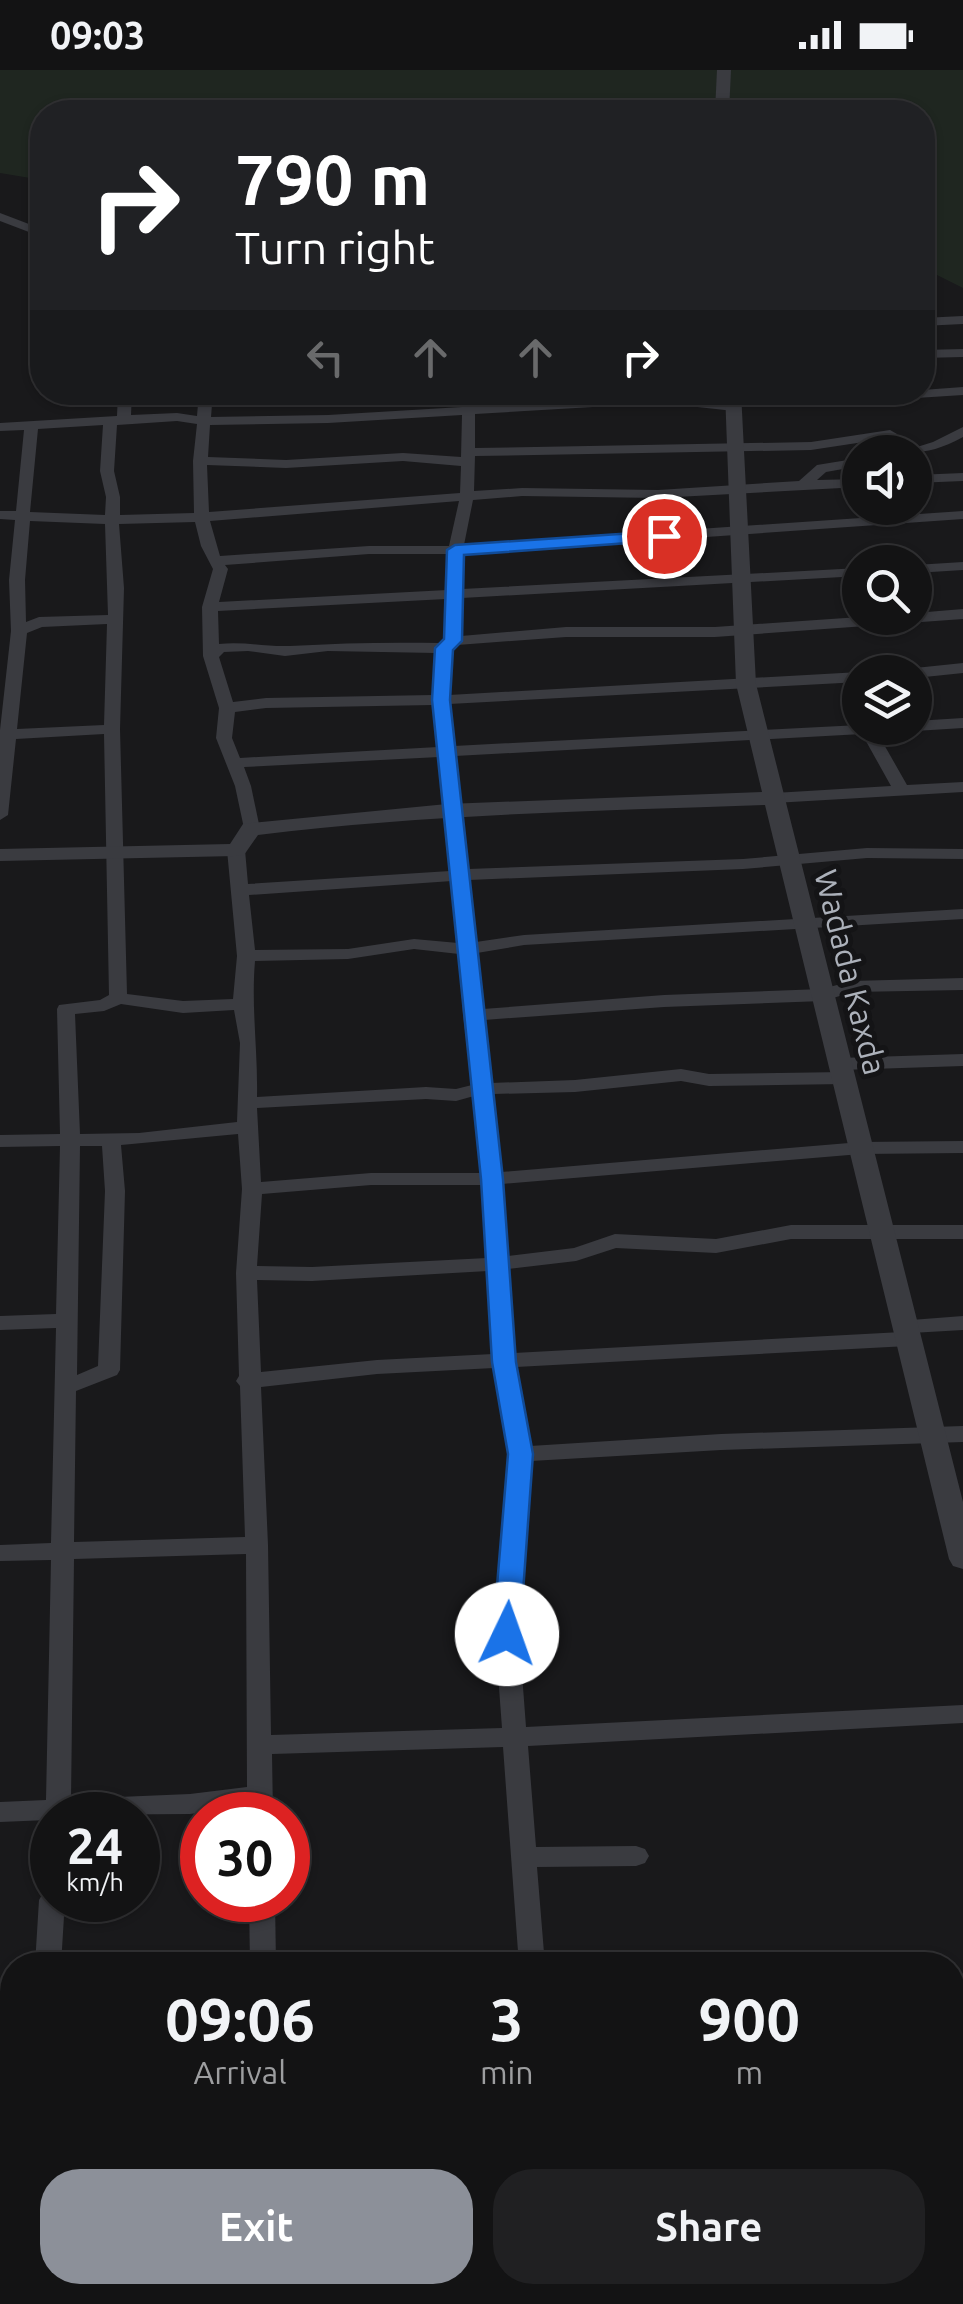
<!DOCTYPE html>
<style>
:root{--surface:#131314;--page:#202022;--text:#f1f3f6;--muted:#9d9ea0;--line:#323234;--accent:#8c9099}
body{margin:0;font-family:Ubuntu,sans-serif;background:var(--page);color:var(--text);height:100vh;display:flex;flex-direction:column;font-size:38px;white-space:nowrap}
*{box-sizing:border-box;margin:0}
p{font-size:32px;color:var(--muted)}
.icon{flex:none;width:55px;height:55px;fill:none;stroke:currentColor;stroke-width:2;stroke-linecap:round;stroke-linejoin:round}
.map{position:relative;flex:1;overflow:hidden}
.panel{position:absolute;left:0px;top:1882px;width:965px;height:352px;display:flex;flex-direction:column;background:var(--surface);border-radius:40px 40px 0 0;box-shadow:0 2px 8px #0004,0 0 0 2px var(--line)}
.panel>*{flex:none}
.banner{position:absolute;left:30px;top:30px;width:905px;height:305px;border-radius:40px;box-shadow:0 2px 8px #0004,0 0 0 2px var(--line);background:#202124;color:#fff;overflow:hidden}
.buttons{position:absolute;left:842px;top:365px;display:grid;gap:20px}
.buttons a{display:grid;place-items:center;width:90px;height:90px;border-radius:50%;background:var(--surface);box-shadow:0 2px 8px #0004,0 0 0 2px var(--line);font-size:50px}
.speed{position:absolute;left:30px;top:1722px;display:flex;gap:20px;font-size:50px;font-weight:700;text-align:center}
.speed>*{display:grid;place-content:center;width:130px;height:130px;border-radius:50%;background:var(--surface);box-shadow:0 2px 8px #0004,0 0 0 2px var(--line);line-height:1}
.speed small{font-size:25px;font-weight:400}
.speed .limit{border:15px solid #d22;background:#fff;color:#111}
.pin{position:absolute;display:grid;place-items:center;width:85px;height:85px;color:#fff;margin:-42px;border:5px solid #fff;border-radius:50%;box-shadow:0 2px 10px #0007}
.me{position:absolute;width:110px;margin:-55px;rotate:3deg;stroke-linejoin:round;filter:drop-shadow(0 0 8px #0008)}
.turn{display:flex;align-items:center;gap:35px;height:210px;padding:0 40px;font-size:45px}
.turn .icon{width:130px;height:130px;stroke-width:2.5}
.turn b{display:block;font-size:70px;line-height:85px}
.lanes{display:flex;align-items:center;height:95px;padding:0 40px;background:#0003;justify-content:center;gap:50px;direction:ltr}
.lanes .off{opacity:.35}
.eta{display:flex;justify-content:space-evenly;align-items:center;height:170px;text-align:center}
.eta b{font-size:60px;font-weight:600;line-height:70px}
.cta{display:flex;gap:20px;margin-top:auto;padding:20px 40px}
.cta a{flex:1;height:115px;border-radius:40px;background:var(--accent);color:#fff;font-size:40px;font-weight:600;line-height:115px;text-align:center}
.cta a+a{background:var(--page);color:var(--text)}
.status{display:flex;justify-content:space-between;align-items:center;height:70px;padding:0 50px;background:var(--surface);direction:ltr}
.status svg{height:28px;fill:currentColor}
.map>svg:first-child{display:block}
.green{fill:#1f2620}
.lines{fill:none;stroke-linecap:round;stroke-linejoin:round}
.minor{fill:#3a3b40;fill-rule:evenodd}
.tertiary{fill:#3a3b40;fill-rule:evenodd}
.route{fill:#1a73e8;stroke:#114b97;stroke-width:2.5}
.labels{text-anchor:middle;dominant-baseline:central;stroke-width:10;stroke-linejoin:round;paint-order:stroke}
.street-label{font-size:32px;fill:#acb1ba;stroke:#141416}
</style>
<div class="status"><b>09:03</b><svg viewBox="0 0 49 12"><path d="M0 12V9h3v3zM5 12V6h3v6zM10 12V3h3v9zM15 12V0h3v12zM26 1h20v11H26zM47 4h2v5h-2z"/></svg></div>
<div class="map">
<svg width="963" height="2234" viewBox="0 0 963 2234">
<rect width="100%" height="100%" fill="#19191b"/>
<path class="green" d="M 0,0 L 963,0 L 963,218 L 923,198 L 922,42 L 42,42 L 42,110 L 0,103 Z"/>
<g class="lines">
<g class="minor">
<path d="M 0,143 L 42,159 L 42,167 L 0,151 Z"/>
<path d="M 963,246 L 963,254 L 922,256 L 922,248 Z"/>
<path d="M 963,279 L 963,287 L 922,288 L 922,280 Z"/>
<path d="M 963,317 L 963,325 L 869,331 L 817,322 L 922,322 L 922,320 Z"/>
<path d="M 118,322 L 132,322 L 131,345 L 177,343 L 197,346 L 199,322 L 213,322 L 211,347 L 328,345 L 462,337 L 462,322 L 476,322 L 476,336 L 661,325 L 734,333 L 741,337 L 734,341 L 661,333 L 475,344 L 475,378 L 811,372 L 890,360 L 897,364 L 890,368 L 811,380 L 475,386 L 474,421 L 522,418 L 658,420 L 799,411 L 817,395 L 860,388 L 860,396 L 826,402 L 817,410 L 860,409 L 860,417 L 658,428 L 522,426 L 473,430 L 464,475 L 963,441 L 963,449 L 462,484 L 462,519 L 860,498 L 860,506 L 462,528 L 461,566 L 566,557 L 715,557 L 860,547 L 915,548 L 915,543 L 963,539 L 963,549 L 715,567 L 566,567 L 457,575 L 452,580 L 449,625 L 860,602 L 861,602 L 860,612 L 449,634 L 454,676 L 860,655 L 860,658 L 900,658 L 898,661 L 878,664 L 907,715 L 963,712 L 963,722 L 774,733 L 766,728 L 774,723 L 891,716 L 862,664 L 455,686 L 468,799 L 743,789 L 867,778 L 963,779 L 963,789 L 867,788 L 743,799 L 469,810 L 476,872 L 524,865 L 963,839 L 963,849 L 524,875 L 477,883 L 483,939 L 664,925 L 822,919 L 852,911 L 963,908 L 963,920 L 853,922 L 823,931 L 664,937 L 484,950 L 491,1013 L 575,1010 L 681,999 L 709,1004 L 844,1002 L 854,1008 L 844,1014 L 709,1016 L 681,1011 L 575,1022 L 493,1024 L 501,1102 L 861,1072 L 963,1071 L 963,1083 L 861,1084 L 502,1114 L 507,1186 L 574,1178 L 615,1164 L 716,1169 L 791,1155 L 963,1155 L 963,1169 L 791,1169 L 716,1183 L 616,1178 L 576,1191 L 508,1199 L 514,1283 L 902,1262 L 894,1256 L 898,1251 L 963,1246 L 963,1260 L 911,1263 L 919,1269 L 908,1276 L 516,1297 L 530,1376 L 721,1364 L 963,1356 L 963,1372 L 721,1380 L 531,1391 L 519,1564 L 526,1657 L 963,1635 L 963,1653 L 528,1676 L 536,1777 L 636,1776 L 645,1779 L 649,1786 L 645,1793 L 636,1796 L 537,1797 L 545,1895 L 519,1895 L 503,1677 L 272,1684 L 273,1745 L 247,1745 L 247,1736 L 190,1744 L 52,1745 L 52,1753 L 48,1750 L 0,1752 L 0,1732 L 46,1730 L 51,1490 L 0,1491 L 0,1475 L 51,1473 L 56,1258 L 0,1260 L 0,1246 L 56,1244 L 60,1076 L 0,1077 L 0,1065 L 60,1064 L 57,939 L 59,935 L 100,930 L 109,925 L 104,664 L 16,669 L 8,745 L 0,750 L 0,660 L 11,561 L 9,510 L 15,450 L 0,449 L 0,441 L 16,441 L 24,360 L 0,361 L 0,353 L 117,346 ZM 462,345 L 461,387 L 403,383 L 286,390 L 208,387 L 210,355 L 328,353 ZM 177,351 L 197,354 L 193,391 L 194,443 L 120,445 L 120,427 L 114,401 L 117,355 ZM 103,355 L 100,401 L 106,427 L 105,445 L 30,442 L 38,359 ZM 403,391 L 461,396 L 460,423 L 209,442 L 207,395 L 286,398 ZM 459,431 L 449,476 L 369,476 L 220,486 L 210,451 ZM 30,451 L 105,454 L 108,545 L 39,547 L 26,552 L 25,510 ZM 195,452 L 201,476 L 213,499 L 202,537 L 203,586 L 219,638 L 216,668 L 235,716 L 245,763 L 257,763 L 260,759 L 251,716 L 244,697 L 439,687 L 450,801 L 248,814 L 245,780 L 236,775 L 230,776 L 227,780 L 237,886 L 233,929 L 183,931 L 127,924 L 120,659 L 124,518 L 119,454 ZM 369,484 L 447,484 L 447,520 L 219,532 L 228,499 L 225,495 ZM 446,529 L 445,569 L 440,573 C 389,572 341,573 290,576 C 266,577 243,571 219,574 L 218,541 ZM 107,554 L 104,655 L 17,659 L 27,563 L 42,557 ZM 248,581 L 285,586 L 328,581 L 436,583 L 433,625 L 266,628 L 233,632 L 219,587 L 224,582 ZM 433,635 L 438,677 L 240,688 L 232,668 L 235,642 L 266,638 ZM 452,811 L 458,873 L 414,869 L 348,879 L 255,880 L 249,825 ZM 414,879 L 459,884 L 463,945 L 472,1015 L 456,1019 L 426,1017 L 257,1027 C 258,981 251,937 255,891 L 348,889 ZM 121,934 L 183,943 L 234,940 L 240,973 L 237,1052 L 139,1063 L 80,1064 L 75,944 L 104,941 ZM 474,1026 L 481,1103 L 371,1103 L 261,1112 L 257,1038 L 426,1029 L 456,1031 ZM 238,1064 L 242,1119 L 236,1203 L 239,1306 L 236,1311 L 240,1316 L 245,1467 L 74,1472 L 76,1321 L 117,1305 L 120,1300 L 125,1121 L 121,1075 ZM 80,1076 L 102,1076 L 105,1121 L 98,1296 L 77,1305 ZM 371,1115 L 482,1115 L 487,1188 L 312,1197 L 257,1196 L 262,1124 ZM 488,1201 L 493,1284 L 377,1290 L 261,1302 L 257,1210 L 312,1211 ZM 494,1298 L 509,1384 L 495,1564 L 502,1658 L 271,1665 L 268,1475 L 261,1317 L 377,1304 ZM 246,1484 L 247,1717 L 190,1724 L 71,1729 L 74,1489 Z"/>
<path d="M 963,357 L 963,367 C 939,380 925,383 901,382 L 933,372 Z"/>
<path d="M 963,403 L 963,411 L 915,413 L 915,405 Z"/>
<path d="M 963,492 L 963,500 L 915,503 L 915,495 Z"/>
<path d="M 963,593 L 963,603 L 915,608 L 915,602 L 907,602 L 915,598 Z"/>
<path d="M 963,648 L 963,658 L 915,661 L 908,658 L 915,658 L 915,651 Z"/>
<path d="M 963,984 L 963,996 L 840,1000 L 831,994 L 840,988 Z"/>
<path d="M 52,1820 L 52,1830 L 65,1830 L 61,1895 L 35,1895 L 39,1830 L 43,1823 Z"/>
<path d="M 249,1830 L 275,1830 L 276,1895 L 250,1895 Z"/>
<path d="M 963,1974 L 963,1998 L 952,1998 L 952,1975 Z"/>
<path d="M 12,2039 L 12,2063 L 0,2064 L 0,2040 Z"/>
<path d="M 15,2222 L 43,2222 L 44,2234 L 14,2234 Z"/>
<path d="M 249,2222 L 277,2222 L 278,2234 L 248,2234 Z"/>
<path d="M 542,2222 L 570,2222 L 571,2234 L 541,2234 Z"/>
<path d="M 814,2222 L 843,2222 L 845,2234 L 815,2234 Z"/>
</g>
<g class="tertiary">
<path d="M 717,0 L 731,0 L 729,42 L 715,42 Z"/>
<path d="M 725,322 L 741,322 L 756,614 L 963,1432 L 963,1499 L 953,1496 L 949,1489 L 765,735 C 596,741 426,744 258,765 L 244,785 L 236,786 L 0,791 L 0,779 L 230,774 L 243,754 L 251,753 L 447,734 L 762,722 L 736,614 Z"/>
</g>
</g>
<path class="route" d="M 664,461 L 670,463 L 670,470 L 464,485 L 462,571 L 453,580 L 450,630 L 503,1109 L 516,1292 L 533,1384 L 520,1564 L 516,1571 L 497,1571 L 493,1564 L 508,1384 L 492,1292 L 481,1109 L 432,630 L 435,578 L 444,569 L 447,480 L 455,475 Z"/>
<g class="labels">
<g class="street-label">
<text transform="translate(851 902) rotate(76)">Wadada Kaxda</text>
</g>
</g>
</svg>
<div class="buttons">
<a><svg class="icon" aria-label="sound" viewBox="0 0 24 24"><path d="M4 9h4l5-4v14l-5-4H4zM17 9q2 3 0 6"/></svg></a>
<a><svg class="icon" aria-label="search" viewBox="0 0 24 24"><circle cx="10" cy="10" r="6"/><path d="M15 15l6 6"/></svg></a>
<a><svg class="icon" aria-label="layers" viewBox="0 0 24 24"><path d="M12 4l9 5-9 5-9-5zM3 14l9 5 9-5"/></svg></a>
</div>
<div class="speed"><div>24<small>km/h</small></div><div class="limit">30</div></div>
<div class="pin" style="left:664px;top:466px;background:#d93025"><svg class="icon" aria-label="arrive" viewBox="0 0 24 24"><path d="M6 21V4h12l-3 4 3 4H6"/></svg></div>
<svg class="me" style="left:507px;top:1564px" viewBox="-20 -20 40 40"><circle r="19" fill="#fff"/><path d="M0-13L10 11 0 6-10 11z" fill="#1a73e8"/></svg>
<div class="banner">
<div class="turn"><svg class="icon" aria-label="right" viewBox="0 0 24 24"><path d="M7 20v-9h11M14 6l5 5-5 5"/></svg><div><b>790 m</b>Turn right</div></div>
<div class="lanes"><svg class="icon off" aria-label="left" viewBox="0 0 24 24"><path d="M17 20v-9H6M10 6l-5 5 5 5"/></svg><svg class="icon off" aria-label="ahead" viewBox="0 0 24 24"><path d="M12 20V5M6 11l6-6 6 6"/></svg><svg class="icon off" aria-label="ahead" viewBox="0 0 24 24"><path d="M12 20V5M6 11l6-6 6 6"/></svg><svg class="icon" aria-label="right" viewBox="0 0 24 24"><path d="M7 20v-9h11M14 6l5 5-5 5"/></svg></div>
</div>
<section class="panel">
<div class="eta">
<div><b>09:06</b><p>Arrival</p></div>
<div><b>3</b><p>min</p></div>
<div><b>900</b><p>m</p></div>
</div>
<div class="cta"><a>Exit</a><a>Share</a></div>
</section>
</div>
